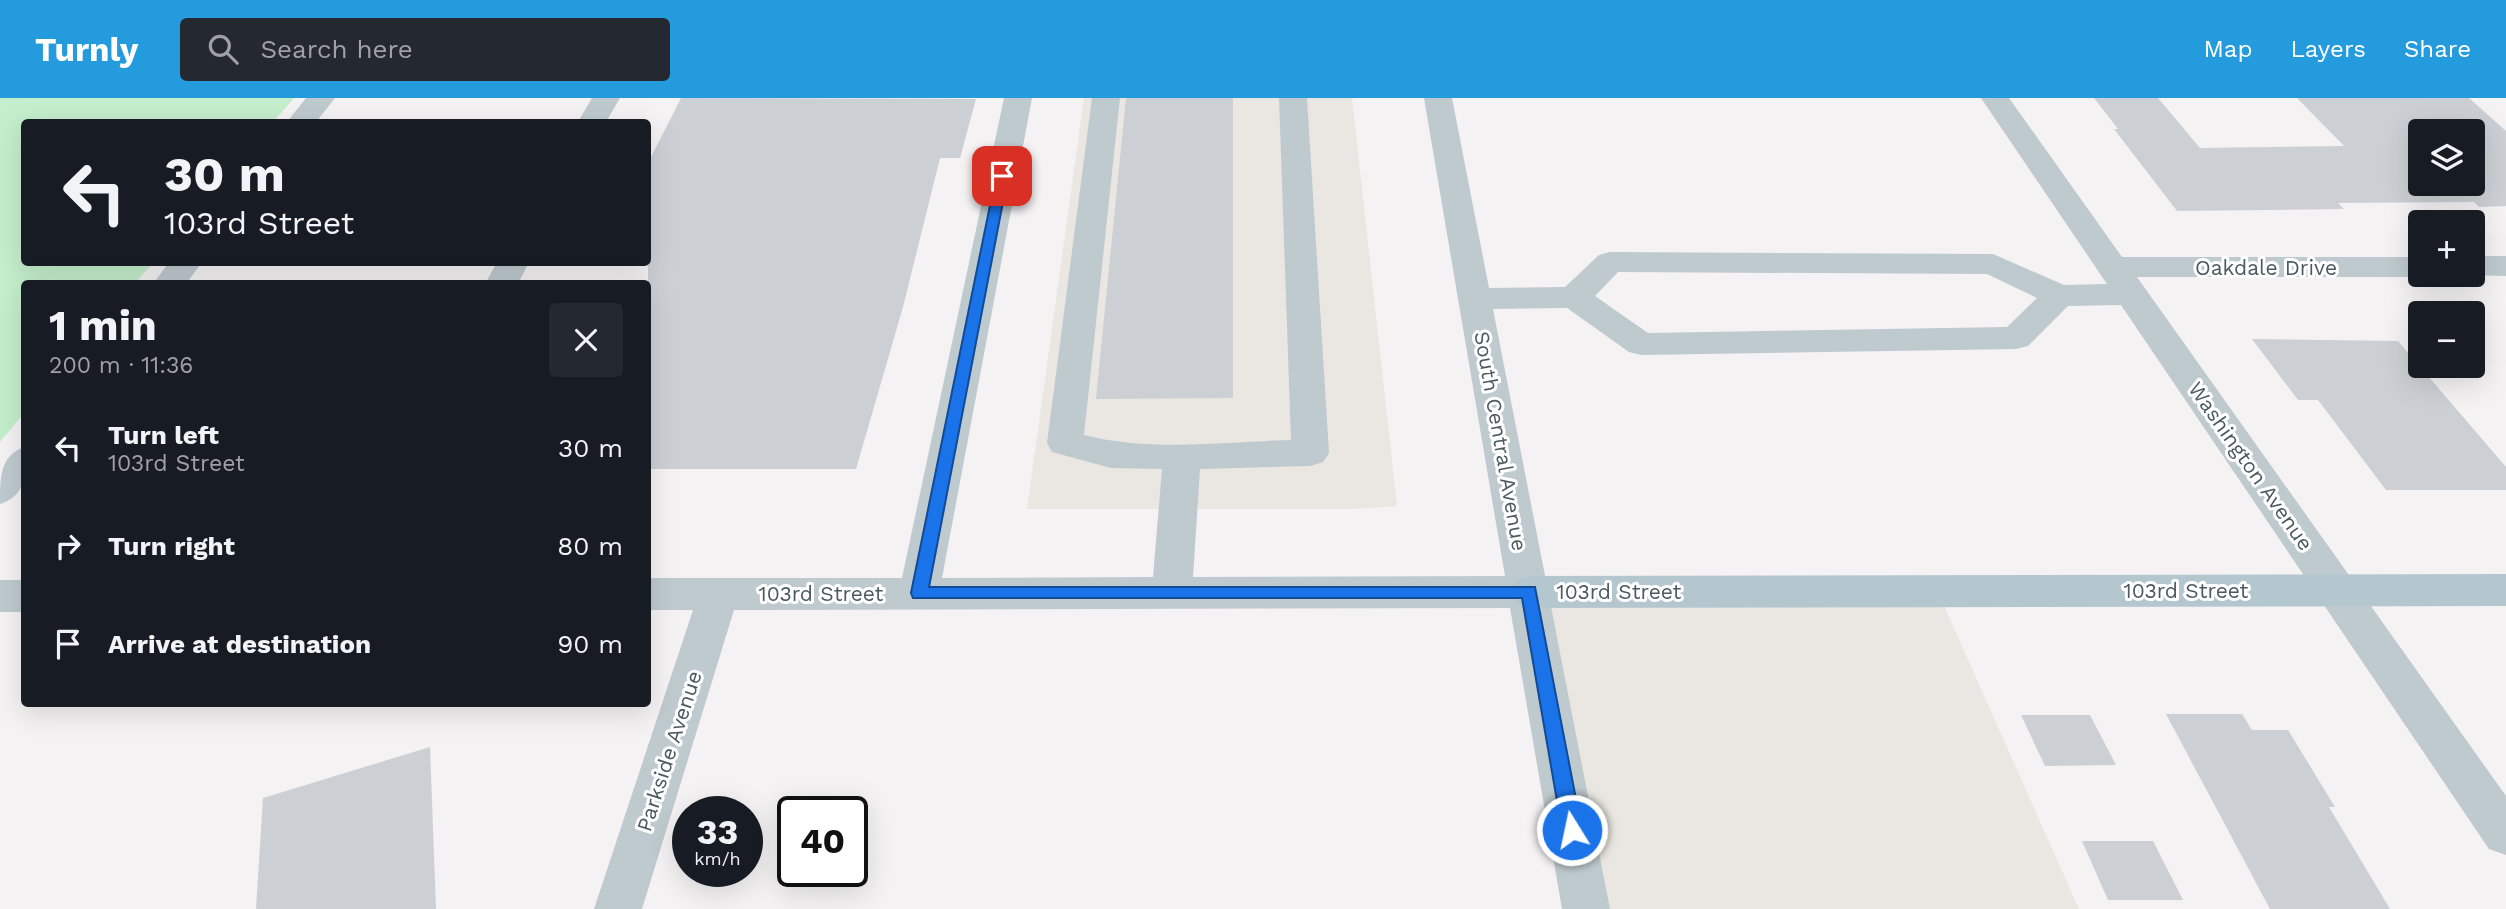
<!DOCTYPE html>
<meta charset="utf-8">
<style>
:root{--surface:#171b24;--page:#242831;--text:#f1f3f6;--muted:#9ea1a6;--accent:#239bdd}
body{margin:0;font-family:"Work Sans",sans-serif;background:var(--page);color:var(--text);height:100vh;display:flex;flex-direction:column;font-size:26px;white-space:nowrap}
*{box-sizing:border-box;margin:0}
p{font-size:23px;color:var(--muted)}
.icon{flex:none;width:38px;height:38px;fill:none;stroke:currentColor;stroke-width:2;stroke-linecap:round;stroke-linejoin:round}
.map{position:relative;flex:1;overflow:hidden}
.drawer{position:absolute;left:21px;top:182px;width:630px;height:427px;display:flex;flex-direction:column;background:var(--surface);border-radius:7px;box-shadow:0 7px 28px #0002}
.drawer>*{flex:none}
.banner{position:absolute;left:21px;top:21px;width:630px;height:147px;border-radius:7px;box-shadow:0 7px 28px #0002;background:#171b24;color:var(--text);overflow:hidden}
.buttons{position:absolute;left:2408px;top:21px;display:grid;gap:14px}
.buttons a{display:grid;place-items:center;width:77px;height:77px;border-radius:7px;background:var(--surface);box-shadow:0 7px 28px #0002;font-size:35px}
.speed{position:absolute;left:672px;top:698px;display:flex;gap:14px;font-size:35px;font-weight:700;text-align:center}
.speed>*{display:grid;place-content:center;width:91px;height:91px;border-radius:50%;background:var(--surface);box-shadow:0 7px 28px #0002;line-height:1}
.speed small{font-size:18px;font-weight:400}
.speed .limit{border:4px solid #111;border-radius:10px;background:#fff;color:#111}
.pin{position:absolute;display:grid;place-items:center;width:60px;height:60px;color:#fff;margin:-30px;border-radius:14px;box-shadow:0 4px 10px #0006}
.me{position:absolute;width:77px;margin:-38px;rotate:350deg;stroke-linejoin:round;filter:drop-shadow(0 0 5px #0008)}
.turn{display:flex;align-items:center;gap:24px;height:147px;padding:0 28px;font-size:32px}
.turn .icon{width:91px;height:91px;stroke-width:2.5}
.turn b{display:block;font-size:49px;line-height:60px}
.round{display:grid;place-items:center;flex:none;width:74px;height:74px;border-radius:7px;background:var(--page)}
.overview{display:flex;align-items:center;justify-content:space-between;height:119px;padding:0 28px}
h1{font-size:42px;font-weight:700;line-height:52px}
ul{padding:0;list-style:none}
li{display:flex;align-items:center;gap:21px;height:98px;padding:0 28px}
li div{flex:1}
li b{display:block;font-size:26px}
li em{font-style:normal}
header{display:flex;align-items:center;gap:42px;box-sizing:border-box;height:98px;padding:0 35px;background:var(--accent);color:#fff}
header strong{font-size:33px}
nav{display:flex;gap:38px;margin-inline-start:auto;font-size:24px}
.search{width:490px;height:63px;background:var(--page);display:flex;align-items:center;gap:18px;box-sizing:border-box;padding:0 24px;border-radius:7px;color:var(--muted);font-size:26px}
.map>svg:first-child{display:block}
.commercial{fill:#eae6e1}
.green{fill:#c4eecc}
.building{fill:#ccd0d4;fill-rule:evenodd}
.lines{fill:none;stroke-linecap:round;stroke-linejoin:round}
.minor{fill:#bfcace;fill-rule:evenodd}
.major{fill:#b4c7cf;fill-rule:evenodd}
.route{fill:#1a73e8;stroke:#114b97;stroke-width:2}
.labels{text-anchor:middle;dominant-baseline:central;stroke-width:6;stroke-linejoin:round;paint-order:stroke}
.street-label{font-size:21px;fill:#4b5a5f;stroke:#fff}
</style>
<header>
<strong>Turnly</strong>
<div class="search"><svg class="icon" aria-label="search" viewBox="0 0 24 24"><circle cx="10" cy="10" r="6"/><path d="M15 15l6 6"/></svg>Search here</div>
<nav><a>Map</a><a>Layers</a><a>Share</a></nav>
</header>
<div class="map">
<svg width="2506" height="811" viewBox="0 0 2506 811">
<rect width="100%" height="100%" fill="#f4f2f3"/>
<g class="commercial">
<path d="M 1084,0 L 1352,0 L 1397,408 L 1354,411 L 1027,411 Z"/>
<path d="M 1937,492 L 2079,811 L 1589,811 L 1529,494 Z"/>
</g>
<path class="green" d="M 0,0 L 294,0 L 273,24 L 24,24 L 24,164 L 153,165 L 135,185 L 24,186 L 24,315 L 0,344 Z"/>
<g class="building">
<path d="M 681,0 L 976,1 L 960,60 L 940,60 L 903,209 L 856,371 L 648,371 L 648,65 Z"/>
<path d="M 1126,0 L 1233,0 L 1233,300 L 1096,301 Z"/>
<path d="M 2094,0 L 2158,0 L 2200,50 L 2344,48 L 2297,0 L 2469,0 L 2506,33 L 2506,108 L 2479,109 L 2474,104 L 2338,105 L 2344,111 L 2177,113 L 2114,31 L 2118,31 ZM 2420,33 L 2473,33 L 2473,86 L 2420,86 Z"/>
<path d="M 2252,241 L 2398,243 L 2506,369 L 2506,392 L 2386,392 L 2318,302 L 2298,302 Z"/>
<path d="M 2166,616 L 2242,616 L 2252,632 L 2288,632 L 2335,709 L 2329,709 L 2390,811 L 2270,811 Z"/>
<path d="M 2021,617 L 2090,617 L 2116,667 L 2045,668 Z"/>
<path d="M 430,649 L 436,811 L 256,811 L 263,700 Z"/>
<path d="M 2082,743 L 2153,743 L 2183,802 L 2108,802 Z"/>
</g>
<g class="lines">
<g class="minor">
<path d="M 306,0 L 335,0 L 316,24 L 287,24 Z"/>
<path d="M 592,0 L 620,0 L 606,24 L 578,24 Z"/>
<path d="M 1004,0 L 1032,0 L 942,480 L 1153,479 L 1162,371 L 1111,370 L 1052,354 L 1047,345 L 1092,0 L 1120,0 L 1084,337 C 1150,354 1224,344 1291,342 L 1279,0 L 1307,0 L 1329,355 L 1323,364 L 1310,368 L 1200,371 L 1193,479 L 1505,478 L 1424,0 L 1452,0 L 1489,190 L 1565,189 L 1599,157 L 1610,154 L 1993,156 L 2064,187 L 2107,186 L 1981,0 L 2009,0 L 2122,159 L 2420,159 L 2420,177 L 2429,177 L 2420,179 L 2137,179 L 2506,698 L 2506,757 L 2489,751 L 2121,207 L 2068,208 L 2028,248 L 2016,251 L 1641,257 L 1629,254 L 1567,210 L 1493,211 L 1610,811 L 1562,811 L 1510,510 L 734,512 L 642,811 L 594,811 L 693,512 L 648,512 L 648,480 L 902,480 ZM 1618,174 L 1987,176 L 2037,200 L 2007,229 L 1648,235 L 1595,198 Z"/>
<path d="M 2473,158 L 2506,158 L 2506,178 L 2468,177 L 2473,177 Z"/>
<path d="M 169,164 L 202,164 L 186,186 L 153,186 Z"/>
<path d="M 497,164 L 529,164 L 518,186 L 485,186 Z"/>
<path d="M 24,349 C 26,374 28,397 0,406 C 0,379 0,358 24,349 Z"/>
<rect x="0" y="482" width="24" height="32"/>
</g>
<path class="major" d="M 2506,476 L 2506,508 L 1529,510 L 1515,505 L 1509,494 L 1515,483 L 1529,478 Z"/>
</g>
<path class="route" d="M 1002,74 L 1008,78 L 929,489 L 1535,489 L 1582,732 L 1579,738 L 1572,740 L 1565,738 L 1562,732 L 1522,500 L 913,500 L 911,495 L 996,78 Z"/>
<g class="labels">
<g class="street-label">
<text x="2266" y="169">Oakdale Drive</text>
<text transform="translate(1501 343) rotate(80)">South Central Avenue</text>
<text transform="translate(2251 368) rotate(55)">Washington Avenue</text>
<text x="2186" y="492">103rd Street</text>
<text x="1619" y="493">103rd Street</text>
<text x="821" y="495">103rd Street</text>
<text transform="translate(669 653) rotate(-72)">Parkside Avenue</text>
</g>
</g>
</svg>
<div class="buttons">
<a><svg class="icon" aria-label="layers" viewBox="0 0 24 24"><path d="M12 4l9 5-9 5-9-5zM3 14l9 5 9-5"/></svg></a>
<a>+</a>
<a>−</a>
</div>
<div class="speed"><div>33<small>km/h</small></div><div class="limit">40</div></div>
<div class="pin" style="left:1002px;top:78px;background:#d93025"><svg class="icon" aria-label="arrive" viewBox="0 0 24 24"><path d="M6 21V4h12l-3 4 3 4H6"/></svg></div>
<svg class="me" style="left:1572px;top:732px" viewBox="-20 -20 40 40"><circle r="17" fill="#1a73e8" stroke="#fff" stroke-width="3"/><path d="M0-11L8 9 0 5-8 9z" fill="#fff"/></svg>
<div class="banner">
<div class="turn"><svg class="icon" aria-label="left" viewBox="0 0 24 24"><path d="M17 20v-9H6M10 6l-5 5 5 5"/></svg><div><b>30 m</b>103rd Street</div></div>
</div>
<section class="drawer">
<div class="overview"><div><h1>1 min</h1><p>200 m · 11:36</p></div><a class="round"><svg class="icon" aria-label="close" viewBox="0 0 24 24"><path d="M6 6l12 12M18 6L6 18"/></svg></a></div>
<ul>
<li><svg class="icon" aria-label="left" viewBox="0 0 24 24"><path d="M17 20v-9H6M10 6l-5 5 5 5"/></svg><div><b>Turn left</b><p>103rd Street</p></div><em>30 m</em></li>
<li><svg class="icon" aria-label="right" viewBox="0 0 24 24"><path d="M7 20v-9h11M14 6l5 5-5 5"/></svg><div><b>Turn right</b></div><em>80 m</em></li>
<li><svg class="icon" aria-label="arrive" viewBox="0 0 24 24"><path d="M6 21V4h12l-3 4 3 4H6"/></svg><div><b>Arrive at destination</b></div><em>90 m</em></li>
</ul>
</section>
</div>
